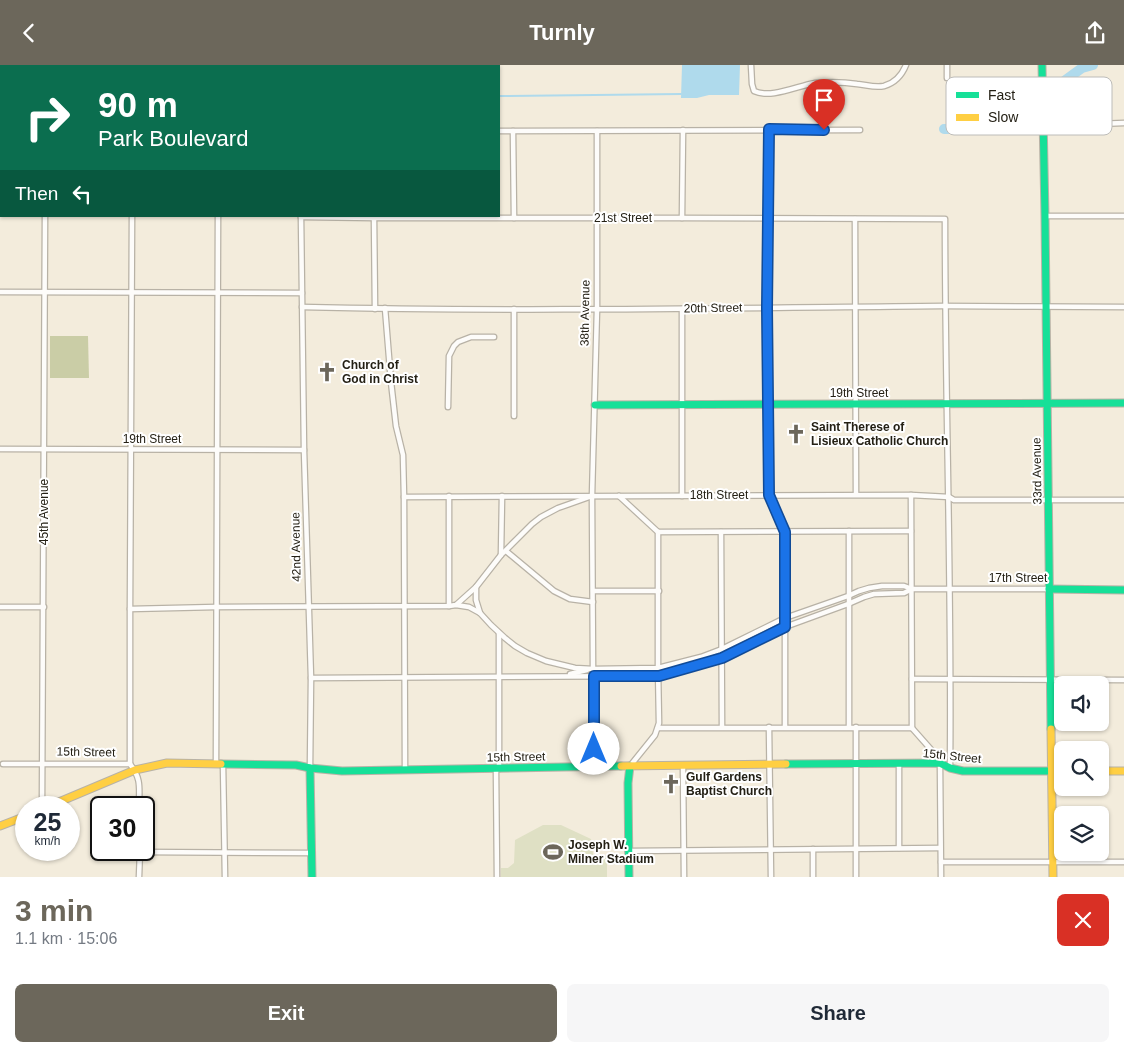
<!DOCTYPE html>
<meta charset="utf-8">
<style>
:root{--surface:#fff;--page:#f6f6f7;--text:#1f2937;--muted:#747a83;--accent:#6c675b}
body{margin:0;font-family:Arial,sans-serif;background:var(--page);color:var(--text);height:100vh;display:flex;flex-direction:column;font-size:19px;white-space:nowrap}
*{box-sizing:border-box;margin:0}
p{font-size:16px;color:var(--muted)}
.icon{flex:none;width:28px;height:28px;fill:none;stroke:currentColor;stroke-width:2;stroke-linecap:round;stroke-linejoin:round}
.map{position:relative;height:812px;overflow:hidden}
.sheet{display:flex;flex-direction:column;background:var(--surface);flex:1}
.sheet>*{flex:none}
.banner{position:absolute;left:0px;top:0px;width:500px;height:152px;box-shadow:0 1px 4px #0004;background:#0b6e4f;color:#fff;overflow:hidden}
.buttons{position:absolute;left:1054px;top:611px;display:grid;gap:10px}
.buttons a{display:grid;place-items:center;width:55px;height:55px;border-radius:8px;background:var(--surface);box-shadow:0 1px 4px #0004;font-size:25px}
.speed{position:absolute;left:15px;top:731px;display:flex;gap:10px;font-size:25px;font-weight:700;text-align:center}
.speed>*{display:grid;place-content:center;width:65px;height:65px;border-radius:50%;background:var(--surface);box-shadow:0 1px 4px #0004;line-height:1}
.speed small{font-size:12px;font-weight:400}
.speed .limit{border:2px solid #111;border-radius:8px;background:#fff;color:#111}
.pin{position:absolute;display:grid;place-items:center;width:42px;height:42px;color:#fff;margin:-51px -21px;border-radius:50% 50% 50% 0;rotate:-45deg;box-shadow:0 0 5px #0007}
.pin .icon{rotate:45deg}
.me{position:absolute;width:55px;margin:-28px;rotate:0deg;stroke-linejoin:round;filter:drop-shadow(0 0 4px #0008)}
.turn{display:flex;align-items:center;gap:18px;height:105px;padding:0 15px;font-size:22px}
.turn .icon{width:65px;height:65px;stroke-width:2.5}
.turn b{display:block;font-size:35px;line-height:42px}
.then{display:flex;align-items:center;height:48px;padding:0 15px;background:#0003;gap:10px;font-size:19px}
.round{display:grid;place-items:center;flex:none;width:52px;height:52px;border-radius:8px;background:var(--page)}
.head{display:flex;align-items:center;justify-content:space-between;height:85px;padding:0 15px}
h1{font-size:30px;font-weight:600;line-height:38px;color:var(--accent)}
.primary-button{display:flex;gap:10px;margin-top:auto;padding:10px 15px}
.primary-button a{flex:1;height:58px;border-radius:8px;background:var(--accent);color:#fff;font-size:20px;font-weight:600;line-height:58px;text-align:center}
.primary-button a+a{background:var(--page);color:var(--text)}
header{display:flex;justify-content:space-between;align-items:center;height:65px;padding:0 15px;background:var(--accent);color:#fff;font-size:22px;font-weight:600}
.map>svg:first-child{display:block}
.green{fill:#dfe0c4}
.forest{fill:#cacda6}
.water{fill:#afdaec}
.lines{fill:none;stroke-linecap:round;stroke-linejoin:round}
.stream{stroke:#afdaec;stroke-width:2}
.river{stroke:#afdaec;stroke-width:10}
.street-casing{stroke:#b8b2a6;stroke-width:7}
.fast-casing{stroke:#b8b2a6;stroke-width:9}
.slow-casing{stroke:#b8b2a6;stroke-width:9}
.street{stroke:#fdfcfa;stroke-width:4.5}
.fast{stroke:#16e098;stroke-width:7}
.slow{stroke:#ffcf43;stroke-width:7}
.route-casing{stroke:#114b97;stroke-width:12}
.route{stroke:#1a73e8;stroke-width:9}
.labels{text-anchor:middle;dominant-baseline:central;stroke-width:4;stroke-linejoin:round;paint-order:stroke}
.street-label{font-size:12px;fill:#242015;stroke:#fff}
.poi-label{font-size:12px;font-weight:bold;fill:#242015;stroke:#fff;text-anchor:start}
.key{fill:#fff;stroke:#bdbcb9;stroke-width:1}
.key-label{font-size:14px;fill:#242015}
</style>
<header><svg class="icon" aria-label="back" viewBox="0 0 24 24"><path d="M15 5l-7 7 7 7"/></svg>Turnly<svg class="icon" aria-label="share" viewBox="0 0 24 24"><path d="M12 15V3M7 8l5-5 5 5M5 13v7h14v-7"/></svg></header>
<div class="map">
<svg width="1124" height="812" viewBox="0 0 1124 812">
<rect width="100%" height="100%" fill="#f3ecdc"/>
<path class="green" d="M 543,760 L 561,760 L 591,774 L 593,789 L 605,790 L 607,792 L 607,812 L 501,812 L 501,803 L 508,803 L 514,798 L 515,775 Z"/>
<path class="forest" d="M 50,271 L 88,271 L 89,313 L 50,313 Z"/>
<path class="water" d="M 682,0 L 740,0 L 739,30 L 709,30 L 697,33 L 681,33 Z"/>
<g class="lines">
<path class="stream" d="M 499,31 L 681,29"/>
<g class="river">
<path d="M 1055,21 L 1060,19 L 1082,3 L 1093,0"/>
<path d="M 944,64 L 951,64 L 987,61 L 994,51 C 1008,47 1020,36 1034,32"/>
</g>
<defs>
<g id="street">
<path d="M 213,0 L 214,1"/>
<path d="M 751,0 L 752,19 L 754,26 C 771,34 797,21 815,18 C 828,17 844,17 857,19 C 867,20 875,23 884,21 C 895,18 902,10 906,0"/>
<path d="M 147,1 L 148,0"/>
<path d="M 286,1 L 287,0"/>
<path d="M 947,13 L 947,0"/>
<path d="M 0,51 L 1,51"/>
<path d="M 1043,61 L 1124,58"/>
<path d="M 769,64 L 767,243 L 769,430 L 785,467 L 785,662"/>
<path d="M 499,66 L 860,65"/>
<path d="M 513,66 L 514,153"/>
<path d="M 0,70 L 1,70"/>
<path d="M 301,151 L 304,385 L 311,613 L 310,703"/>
<path d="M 1045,151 L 1124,151"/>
<path d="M 301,152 L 374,153 L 682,153 L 945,154 C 945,337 952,520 950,703"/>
<path d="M 374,152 L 375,244"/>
<path d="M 682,153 L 683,65"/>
<path d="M 855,154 L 856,429"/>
<path d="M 0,227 L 302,228"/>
<path d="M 302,242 C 515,247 729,243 942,241 C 1003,241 1063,242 1124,242"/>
<path d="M 385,243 L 391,317 L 396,361 L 403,390 L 404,432 L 405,705"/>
<path d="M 514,244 L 514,351"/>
<path d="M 448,342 L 449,291 L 454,281 L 458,277 L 471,272 L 494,272"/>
<path d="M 0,384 L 304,385"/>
<path d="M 911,430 L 912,663 L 935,689 L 940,698 L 941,812"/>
<path d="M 592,431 L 558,443 L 541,452 L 532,459 L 501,490 L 476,522 L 476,535 L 480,548 L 491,560 L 505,573 L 515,581 L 527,588 L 546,596 L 575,603 L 593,604 L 658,603 L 701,592 L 722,584 L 785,553 L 848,531 L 859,526 L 869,523 L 882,521 L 904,521 L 912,524 L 1049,524"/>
<path d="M 619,431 L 658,467 L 658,603 L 659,658 L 655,670 L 630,701"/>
<path d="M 682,431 L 682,244"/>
<path d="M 404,432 L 911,430 L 949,432 L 954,435 L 1124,435"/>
<path d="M 849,466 L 849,662"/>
<path d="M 658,467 L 911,466"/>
<path d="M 721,467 L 722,662"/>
<path d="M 506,486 L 554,526 L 570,534 L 593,537"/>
<path d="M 501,490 L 502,431"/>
<path d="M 593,526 L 659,526"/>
<path d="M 456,540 L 469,542 L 480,548"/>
<path d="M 449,541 L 449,431"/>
<path d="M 0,542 L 44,542"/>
<path d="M 130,544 L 216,542 L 449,541 L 456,540 L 476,522"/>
<path d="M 499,568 L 499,704"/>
<path d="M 593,604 L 592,431 L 597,244 L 597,66"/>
<path d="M 570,609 L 587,605"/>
<path d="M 594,611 L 594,702"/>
<path d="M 311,613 L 659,611 L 721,593 L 785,562 L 848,539 L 864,532 L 874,529 L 904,528 L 912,524"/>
<path d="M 912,614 L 1124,615"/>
<path d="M 769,662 L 771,812"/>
<path d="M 856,662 L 856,812"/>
<path d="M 658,663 L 912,663"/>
<path d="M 899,698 L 899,783"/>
<path d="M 3,699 L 130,699 C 142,714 139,724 139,742"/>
<path d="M 130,699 L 130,544 L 132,151"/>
<path d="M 216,699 L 218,151"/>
<path d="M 223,699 L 225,812"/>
<path d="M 683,701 L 684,812"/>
<path d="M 496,704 L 497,812"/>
<path d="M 42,742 L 45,151"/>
<path d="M 813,784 L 813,812"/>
<path d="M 628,786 L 940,783"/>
<path d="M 140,787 L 312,788"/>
<path d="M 941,797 L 1124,797"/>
<path d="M 139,812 L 140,786"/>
</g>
<g id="fast">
<path d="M 1042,0 L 1045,151 L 1051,664"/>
<path d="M 595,340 L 1124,338"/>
<path d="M 1049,524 L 1124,525"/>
<path d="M 221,699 L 296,700 L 310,703 L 342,706 L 621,701"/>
<path d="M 786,699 L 940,698 L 950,703 L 963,706 L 1062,706"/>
<path d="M 310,703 L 312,812"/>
<path d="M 629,812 L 628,718 L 630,701"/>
</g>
<g id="slow">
<path d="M 1051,664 L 1053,812"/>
<path d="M 621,701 L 786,699"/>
<path d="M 1100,706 L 1124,706"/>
<path d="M 47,742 L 135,705 L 167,698 L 221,699"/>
<path d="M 0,761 L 26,751"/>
</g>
</defs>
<use href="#street" class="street-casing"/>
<use href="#fast" class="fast-casing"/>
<use href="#slow" class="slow-casing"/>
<use href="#street" class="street"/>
<use href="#fast" class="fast"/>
<use href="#slow" class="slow"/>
</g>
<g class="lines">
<defs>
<path id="route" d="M 594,684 L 594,611 L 659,611 L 722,593 L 785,562 L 785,467 L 769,430 L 767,243 L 769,64 L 824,65"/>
</defs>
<use href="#route" class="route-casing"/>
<use href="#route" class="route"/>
</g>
<defs>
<symbol id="church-bare" viewBox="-9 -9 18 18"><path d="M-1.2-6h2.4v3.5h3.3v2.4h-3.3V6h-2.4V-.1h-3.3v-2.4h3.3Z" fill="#6c675b" stroke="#fff" stroke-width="2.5" paint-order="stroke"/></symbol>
<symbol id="stadium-bare" viewBox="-9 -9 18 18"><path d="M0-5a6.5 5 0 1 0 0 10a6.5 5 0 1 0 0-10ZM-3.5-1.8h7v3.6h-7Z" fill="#6c675b" stroke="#fff" stroke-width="2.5" paint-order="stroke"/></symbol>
</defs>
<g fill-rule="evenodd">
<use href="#church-bare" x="313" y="293" width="28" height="28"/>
<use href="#church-bare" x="782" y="355" width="28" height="28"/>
<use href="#church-bare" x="657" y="705" width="28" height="28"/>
<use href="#stadium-bare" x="539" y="773" width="28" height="28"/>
</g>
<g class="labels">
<g class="street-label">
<text x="623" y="153">21st Street</text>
<text transform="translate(713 243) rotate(-1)">20th Street</text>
<text transform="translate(585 248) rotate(-89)">38th Avenue</text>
<text x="859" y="328">19th Street</text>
<text x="152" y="374">19th Street</text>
<text transform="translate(1037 406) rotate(-91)">33rd Avenue</text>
<text x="719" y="430">18th Street</text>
<text transform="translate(44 447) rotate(-90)">45th Avenue</text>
<text transform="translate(296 482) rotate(-91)">42nd Avenue</text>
<text x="1018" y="513">17th Street</text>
<text transform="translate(86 687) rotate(1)">15th Street</text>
<text transform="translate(952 691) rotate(6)">15th Street</text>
<text transform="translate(516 692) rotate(-1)">15th Street</text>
</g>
<g class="poi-label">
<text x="342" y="300">Church of<tspan x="342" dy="14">God in Christ</tspan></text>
<text x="811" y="362">Saint Therese of<tspan x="811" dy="14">Lisieux Catholic Church</tspan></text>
<text x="686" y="712">Gulf Gardens<tspan x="686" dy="14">Baptist Church</tspan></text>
<text x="568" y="780">Joseph W.<tspan x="568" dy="14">Milner Stadium</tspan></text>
</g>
</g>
<rect x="946" y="12" width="166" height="58" rx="8" class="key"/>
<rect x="956" y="27" width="23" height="6" fill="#16e098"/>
<rect x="956" y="49" width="23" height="7" fill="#ffcf43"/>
<g class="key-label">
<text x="988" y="35">Fast</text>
<text x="988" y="57">Slow</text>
</g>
</svg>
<div class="buttons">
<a><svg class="icon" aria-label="sound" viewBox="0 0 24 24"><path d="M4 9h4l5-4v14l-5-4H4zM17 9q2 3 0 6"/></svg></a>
<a><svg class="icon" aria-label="search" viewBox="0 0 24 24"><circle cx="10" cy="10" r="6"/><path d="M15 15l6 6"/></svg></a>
<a><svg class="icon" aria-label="layers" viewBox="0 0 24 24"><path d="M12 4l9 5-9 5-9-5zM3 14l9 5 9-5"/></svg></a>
</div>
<div class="speed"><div>25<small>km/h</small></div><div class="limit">30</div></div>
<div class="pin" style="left:824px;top:65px;background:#d93025"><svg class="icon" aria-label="arrive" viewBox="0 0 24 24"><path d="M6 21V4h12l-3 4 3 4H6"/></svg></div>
<svg class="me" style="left:594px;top:684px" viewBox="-20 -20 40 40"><circle r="19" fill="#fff"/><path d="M0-13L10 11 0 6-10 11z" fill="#1a73e8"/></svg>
<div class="banner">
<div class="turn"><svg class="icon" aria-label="right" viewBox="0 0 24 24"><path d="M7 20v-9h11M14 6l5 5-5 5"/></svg><div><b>90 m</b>Park Boulevard</div></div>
<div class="then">Then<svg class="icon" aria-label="left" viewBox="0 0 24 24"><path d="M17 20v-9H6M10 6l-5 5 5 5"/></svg></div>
</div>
</div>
<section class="sheet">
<div class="head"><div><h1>3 min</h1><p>1.1 km · 15:06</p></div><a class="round" style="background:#d93025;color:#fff"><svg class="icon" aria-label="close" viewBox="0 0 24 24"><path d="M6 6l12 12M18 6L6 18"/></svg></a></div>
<div class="primary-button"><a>Exit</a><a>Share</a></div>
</section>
